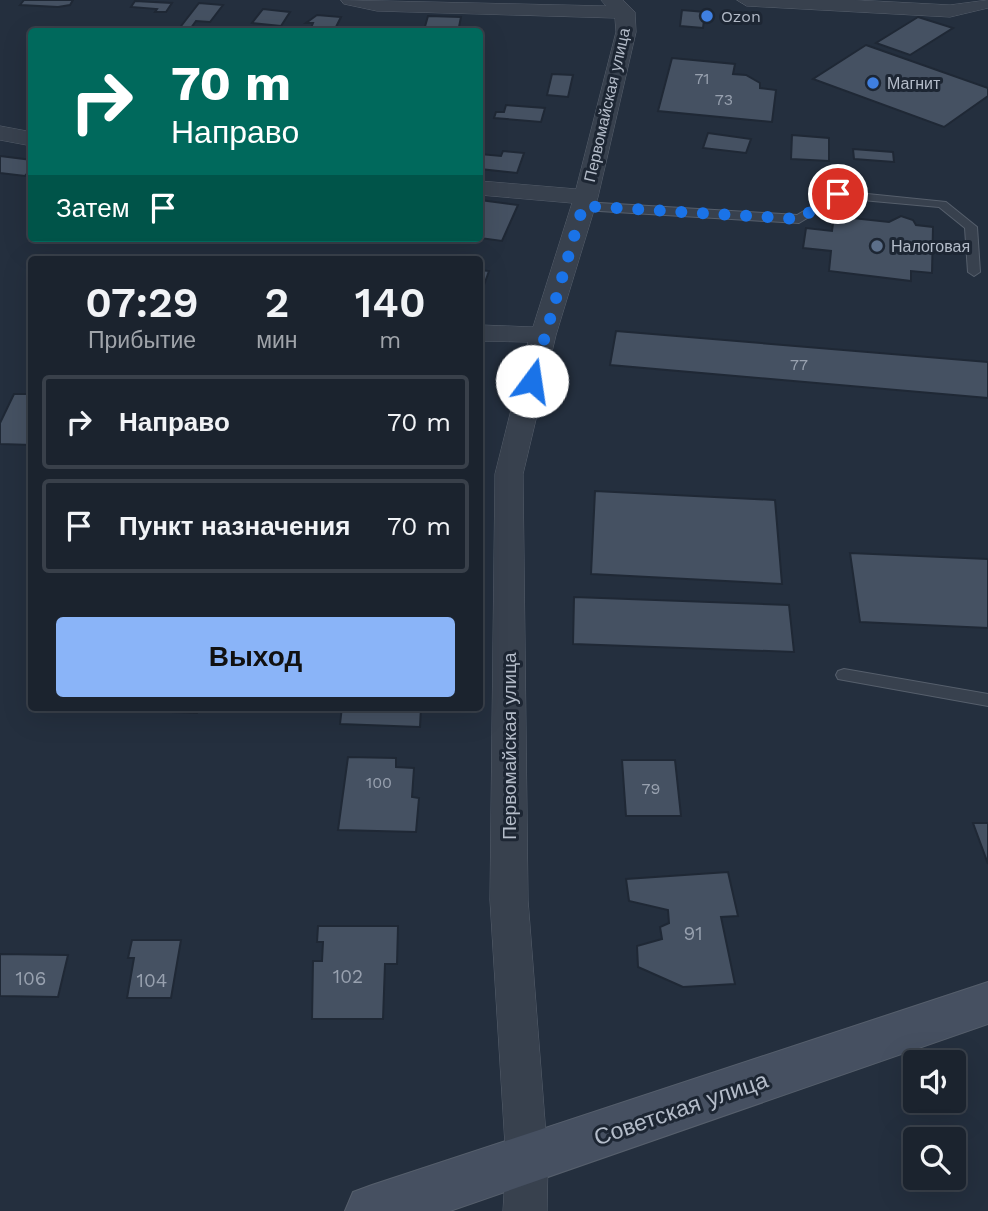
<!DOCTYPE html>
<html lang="ru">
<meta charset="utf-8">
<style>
:root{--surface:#1b232e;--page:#282f3a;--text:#f1f3f6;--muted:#a0a4aa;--line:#39404a;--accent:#8ab4f8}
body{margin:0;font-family:"Work Sans",sans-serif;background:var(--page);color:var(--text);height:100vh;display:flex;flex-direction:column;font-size:26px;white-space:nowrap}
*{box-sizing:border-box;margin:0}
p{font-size:23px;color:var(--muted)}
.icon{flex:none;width:38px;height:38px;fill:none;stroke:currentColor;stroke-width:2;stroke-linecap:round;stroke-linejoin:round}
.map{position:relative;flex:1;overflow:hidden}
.details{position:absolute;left:28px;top:256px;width:455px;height:455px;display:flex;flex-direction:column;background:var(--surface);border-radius:7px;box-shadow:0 7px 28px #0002,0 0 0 2px var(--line)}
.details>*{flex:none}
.top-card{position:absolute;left:28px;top:28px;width:455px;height:214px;border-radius:7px;box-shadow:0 7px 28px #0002,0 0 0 2px var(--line);background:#00695c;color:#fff;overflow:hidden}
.buttons{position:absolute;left:903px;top:1050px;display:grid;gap:14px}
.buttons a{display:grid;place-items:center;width:63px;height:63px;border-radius:7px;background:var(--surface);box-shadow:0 7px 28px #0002,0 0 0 2px var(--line);font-size:35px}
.pin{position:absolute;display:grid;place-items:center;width:60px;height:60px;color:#fff;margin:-30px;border:4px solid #fff;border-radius:50%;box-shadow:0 2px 7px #0007}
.me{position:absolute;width:77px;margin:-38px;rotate:14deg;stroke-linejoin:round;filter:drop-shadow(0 0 5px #0008)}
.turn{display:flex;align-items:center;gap:24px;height:147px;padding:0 28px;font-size:32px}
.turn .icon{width:91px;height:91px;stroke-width:2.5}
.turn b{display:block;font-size:49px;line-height:60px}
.then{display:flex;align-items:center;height:66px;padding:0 28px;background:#0003;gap:14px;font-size:26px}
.eta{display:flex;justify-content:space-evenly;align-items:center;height:119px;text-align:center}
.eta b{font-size:42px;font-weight:600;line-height:49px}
.cta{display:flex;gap:14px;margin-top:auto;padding:14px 28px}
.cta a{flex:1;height:80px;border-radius:7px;background:var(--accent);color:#111;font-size:28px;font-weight:600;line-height:80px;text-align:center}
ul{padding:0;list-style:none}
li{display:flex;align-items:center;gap:21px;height:94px;margin:0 14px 10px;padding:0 14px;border:4px solid var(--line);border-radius:7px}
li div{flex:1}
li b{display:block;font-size:26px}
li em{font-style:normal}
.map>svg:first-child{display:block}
.building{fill:#455162;stroke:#1f2835;stroke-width:2}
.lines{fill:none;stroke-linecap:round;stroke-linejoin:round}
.lane-casing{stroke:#565f6c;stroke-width:2}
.street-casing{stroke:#565f6c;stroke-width:1}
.secondary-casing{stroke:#565f6c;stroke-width:2}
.lane{fill:#38414e;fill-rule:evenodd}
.street{fill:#38414e;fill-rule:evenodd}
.secondary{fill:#465061;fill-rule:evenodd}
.route{stroke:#1a73e8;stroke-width:12;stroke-dasharray:0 21.6}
.shop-dot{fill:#3f7fe0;stroke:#1d2633;stroke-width:2.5}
.service-dot{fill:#5c6f8a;stroke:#1d2633;stroke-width:2.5}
.labels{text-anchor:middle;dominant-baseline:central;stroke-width:6;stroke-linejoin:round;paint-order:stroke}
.far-poi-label{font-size:16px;fill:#b4bcc9;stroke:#1d2633;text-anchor:start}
.number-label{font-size:16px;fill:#98a1af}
.far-street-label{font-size:16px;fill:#b4bcc9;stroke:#1d2633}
.street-label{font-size:19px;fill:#b4bcc9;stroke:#1d2633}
.near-number-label{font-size:19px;fill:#98a1af}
.near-street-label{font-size:23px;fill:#b4bcc9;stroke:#1d2633}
</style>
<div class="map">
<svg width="988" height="1211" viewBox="0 0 988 1211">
<rect width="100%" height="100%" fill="#242f3e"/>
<g class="building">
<path d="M 24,0 L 73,0 L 70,5 L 58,7 L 20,5 Z"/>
<path d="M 135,1 L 172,3 L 166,12 L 155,12 L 157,9 L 131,7 Z"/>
<path d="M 199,3 L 223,5 L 210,22 L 196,21 L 188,32 L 172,32 L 178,30 Z"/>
<path d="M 263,9 L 290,12 L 281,26 L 252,23 Z"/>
<path d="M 682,10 L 705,12 L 703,28 L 680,26 Z"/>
<path d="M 317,15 L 341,17 L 335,29 L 311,28 L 313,23 L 306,23 Z"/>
<path d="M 428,16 L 461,17 L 458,32 L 447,32 L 448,27 L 440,27 L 439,31 L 424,30 Z"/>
<path d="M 918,17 L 953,28 L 910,55 L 876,43 Z"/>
<path d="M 866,45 L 988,88 L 988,96 L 944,127 L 813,79 Z"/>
<path d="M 672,58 L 735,64 L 733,74 L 746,75 L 760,83 L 760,88 L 776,90 L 772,122 L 658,111 Z"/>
<path d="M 552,74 L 573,75 L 568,97 L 547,95 Z"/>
<path d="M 506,105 L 545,108 L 541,122 L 494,118 L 496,112 L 504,112 Z"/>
<path d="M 708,133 L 751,139 L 746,153 L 703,148 Z"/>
<path d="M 792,135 L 829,138 L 829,161 L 791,159 Z"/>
<path d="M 853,149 L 893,152 L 894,162 L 854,159 Z"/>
<path d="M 503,151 L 524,153 L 517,173 L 480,169 L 480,154 L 501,156 Z"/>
<path d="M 0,156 L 32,160 L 32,168 L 25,176 L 0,173 Z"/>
<path d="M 480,200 L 518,205 L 502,241 L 480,238 Z"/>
<path d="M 834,216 L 889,222 L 901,216 L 913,220 L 916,225 L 933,227 L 932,273 L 911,271 L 911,281 L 829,271 L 831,251 L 803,248 L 806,228 L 832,231 Z"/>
<path d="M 480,270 L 489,271 L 480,296 Z"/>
<path d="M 616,331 L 988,362 L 988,398 L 610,365 Z"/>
<path d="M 14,394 L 32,394 L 32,445 L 0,444 L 0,423 Z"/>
<path d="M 595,491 L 775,500 L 782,584 L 591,574 Z"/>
<path d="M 850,553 L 988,559 L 988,628 L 860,622 Z"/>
<path d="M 574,597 L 789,605 L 794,652 L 573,644 Z"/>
<path d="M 146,707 L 198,707 L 197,713 L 145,711 Z"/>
<path d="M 342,707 L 421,707 L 420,727 L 340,724 Z"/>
<path d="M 348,757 L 396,758 L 396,767 L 414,768 L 412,797 L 419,798 L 416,832 L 338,830 Z"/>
<path d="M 622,760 L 675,760 L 681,816 L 626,816 Z"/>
<path d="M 973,823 L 988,823 L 988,864 Z"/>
<path d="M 728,872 L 738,916 L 721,917 L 735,984 L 683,987 L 638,967 L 637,946 L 662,939 L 660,927 L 669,923 L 668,910 L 629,901 L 626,879 Z"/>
<path d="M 318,926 L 398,926 L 397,964 L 385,964 L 383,1019 L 312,1019 L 313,961 L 322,961 L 323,942 L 317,942 Z"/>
<path d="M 132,940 L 181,940 L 171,998 L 127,998 L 134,958 L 128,958 Z"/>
<path d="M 0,954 L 68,955 L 58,997 L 0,996 Z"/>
</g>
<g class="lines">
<defs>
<g id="lane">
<path d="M 838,191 L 946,202 L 977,227 L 980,272 L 974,276 L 968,272 L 965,228 L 939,207 L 840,198 L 799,223 L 583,210 L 577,206 L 583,202 L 797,215 Z"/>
<path d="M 844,669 L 988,694 L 988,706 L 838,679 L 836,675 L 838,671 Z"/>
</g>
<g id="street">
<path d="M 341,0 L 606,6 L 601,0 L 623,0 L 635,12 L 636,32 L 598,197 L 556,335 L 523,474 L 528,900 L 548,1161 L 547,1211 L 503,1211 L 506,1161 L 490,900 L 495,474 L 528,342 L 480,341 L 480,325 L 533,327 L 572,203 L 480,195 L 480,181 L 576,189 L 616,32 L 615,18 L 377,11 L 344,4 Z"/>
<path d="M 737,0 L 855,0 L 950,5 L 988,0 L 988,8 L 950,17 L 747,6 Z"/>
<path d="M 0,126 L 32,132 L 32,146 L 0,140 Z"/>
</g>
<path id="secondary" d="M 988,982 L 988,1024 L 450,1211 L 345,1211 L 353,1192 L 372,1185 Z"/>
</defs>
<use href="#lane" class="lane-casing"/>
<use href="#street" class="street-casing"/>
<use href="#secondary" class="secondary-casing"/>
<use href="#lane" class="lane"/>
<use href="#street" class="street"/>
<use href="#secondary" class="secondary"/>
</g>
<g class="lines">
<path class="route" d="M 532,381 L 583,206 L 799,219 L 838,194"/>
</g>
<g class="shop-dot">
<circle cx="707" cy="16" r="7"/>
<circle cx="873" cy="83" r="7"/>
</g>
<circle class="service-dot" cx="877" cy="246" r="7"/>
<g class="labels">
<g class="far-poi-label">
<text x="721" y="16">Ozon</text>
<text x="887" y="83">Магнит</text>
<text x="891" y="246">Налоговая</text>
</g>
<g class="number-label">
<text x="702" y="78">71</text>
<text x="724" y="99">73</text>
<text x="799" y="364">77</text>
<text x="379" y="782">100</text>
<text x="651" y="788">79</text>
</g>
<g class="far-street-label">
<text transform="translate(607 105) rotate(-77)">Первомайская улица</text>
</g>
<g class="street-label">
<text transform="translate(509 746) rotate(-90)">Первомайская улица</text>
</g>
<g class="near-number-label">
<text x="693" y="933">91</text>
<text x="348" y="976">102</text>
<text x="31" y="978">106</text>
<text x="152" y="980">104</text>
</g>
<g class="near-street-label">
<text transform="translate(681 1109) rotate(-19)">Советская улица</text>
</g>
</g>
</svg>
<div class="buttons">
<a><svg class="icon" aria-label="sound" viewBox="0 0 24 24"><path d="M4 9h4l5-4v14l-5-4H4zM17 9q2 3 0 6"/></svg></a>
<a><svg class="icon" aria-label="search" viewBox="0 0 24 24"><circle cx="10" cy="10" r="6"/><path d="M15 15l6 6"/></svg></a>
</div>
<div class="pin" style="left:838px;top:194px;background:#d93025"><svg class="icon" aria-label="arrive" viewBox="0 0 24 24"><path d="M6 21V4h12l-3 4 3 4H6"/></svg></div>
<svg class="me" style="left:532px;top:381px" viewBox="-20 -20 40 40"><circle r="19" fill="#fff"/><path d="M0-13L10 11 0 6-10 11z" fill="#1a73e8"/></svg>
<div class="top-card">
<div class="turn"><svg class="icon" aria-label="right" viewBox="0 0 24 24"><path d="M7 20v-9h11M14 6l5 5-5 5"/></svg><div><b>70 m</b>Направо</div></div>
<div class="then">Затем<svg class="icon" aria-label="arrive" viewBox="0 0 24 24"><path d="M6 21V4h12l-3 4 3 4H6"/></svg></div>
</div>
<section class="details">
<div class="eta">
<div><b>07:29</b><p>Прибытие</p></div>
<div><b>2</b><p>мин</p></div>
<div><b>140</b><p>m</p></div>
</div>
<ul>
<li><svg class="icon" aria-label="right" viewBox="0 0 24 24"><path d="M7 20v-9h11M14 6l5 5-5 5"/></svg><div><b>Направо</b></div><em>70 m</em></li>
<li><svg class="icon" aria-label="arrive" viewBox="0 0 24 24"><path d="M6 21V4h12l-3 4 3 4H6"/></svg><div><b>Пункт назначения</b></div><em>70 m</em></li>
</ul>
<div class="cta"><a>Выход</a></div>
</section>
</div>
